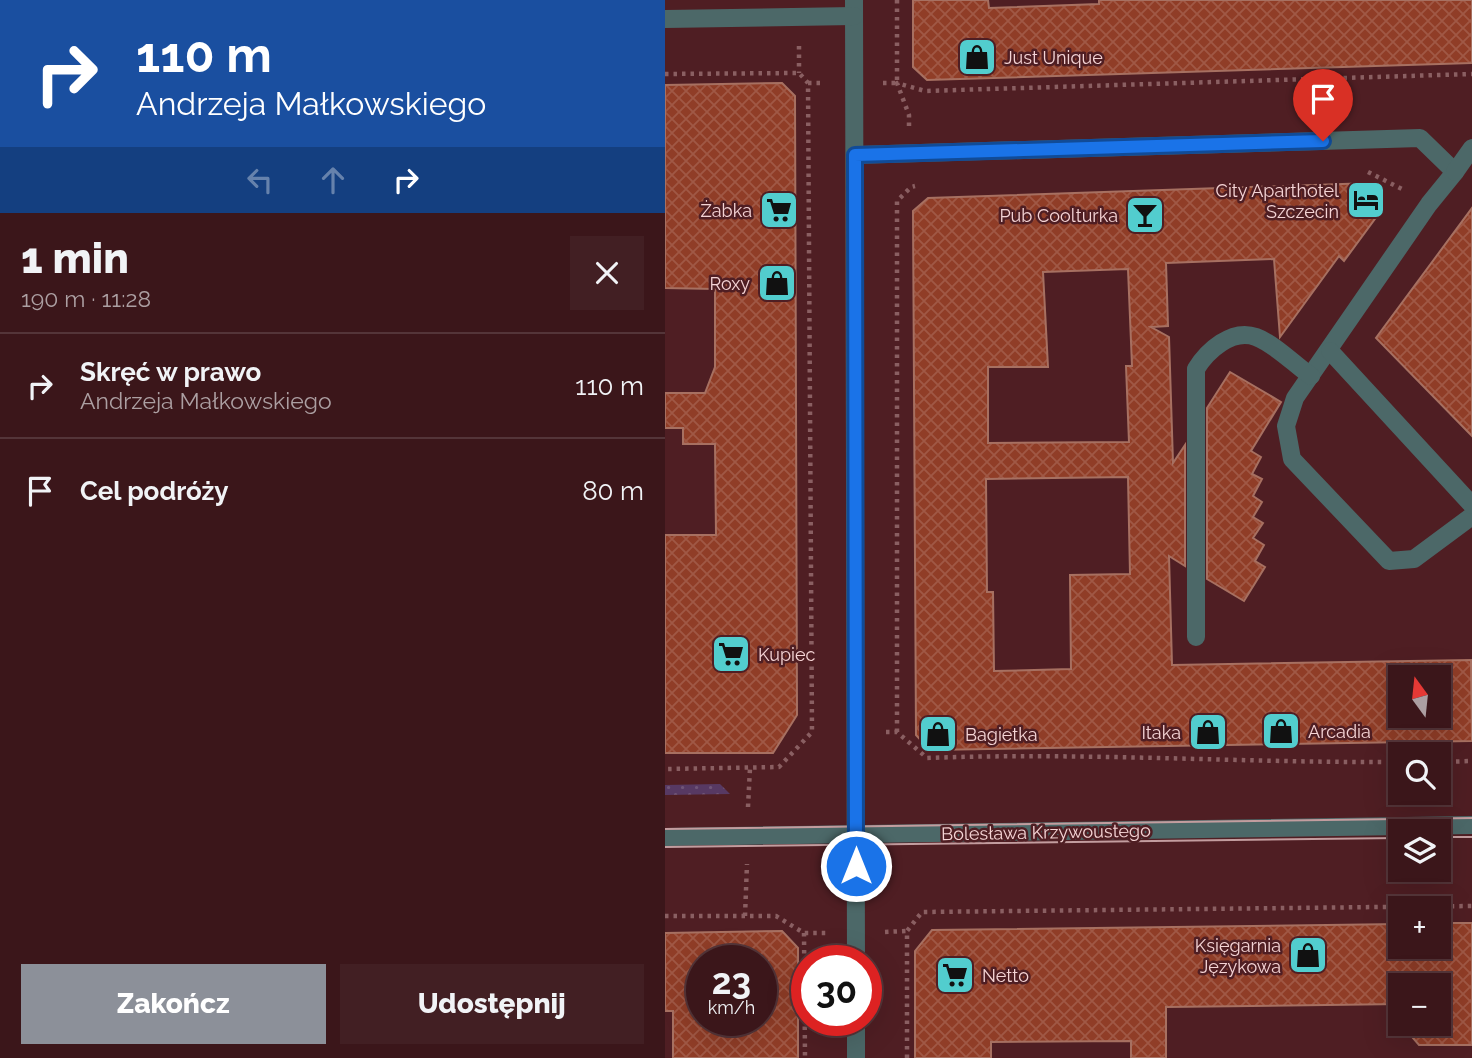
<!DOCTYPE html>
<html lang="pl">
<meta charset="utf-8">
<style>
:root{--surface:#3b161a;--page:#421f23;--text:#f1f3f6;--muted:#ac9fa2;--line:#543539;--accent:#8c9099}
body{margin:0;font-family:Raleway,sans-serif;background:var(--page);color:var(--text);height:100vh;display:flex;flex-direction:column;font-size:26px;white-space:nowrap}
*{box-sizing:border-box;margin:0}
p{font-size:23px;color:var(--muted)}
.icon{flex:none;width:38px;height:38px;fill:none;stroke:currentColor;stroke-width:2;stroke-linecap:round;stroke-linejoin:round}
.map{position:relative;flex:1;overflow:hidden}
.side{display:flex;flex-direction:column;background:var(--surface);width:665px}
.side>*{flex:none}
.banner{background:#1a4fa0;color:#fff;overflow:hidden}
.needle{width:46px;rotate:345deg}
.tools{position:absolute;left:723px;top:665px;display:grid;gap:14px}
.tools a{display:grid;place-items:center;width:63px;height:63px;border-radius:0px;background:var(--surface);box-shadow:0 7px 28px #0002,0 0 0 2px var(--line);font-size:35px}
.speed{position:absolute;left:21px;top:945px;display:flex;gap:14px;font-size:35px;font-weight:700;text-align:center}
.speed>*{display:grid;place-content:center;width:91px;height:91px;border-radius:50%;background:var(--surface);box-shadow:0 7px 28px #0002,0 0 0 2px var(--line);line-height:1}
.speed small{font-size:18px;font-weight:400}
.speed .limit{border:10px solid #d22;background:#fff;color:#111}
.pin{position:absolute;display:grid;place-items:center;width:60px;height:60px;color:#fff;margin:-72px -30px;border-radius:50% 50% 50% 0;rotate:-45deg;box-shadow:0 0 7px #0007}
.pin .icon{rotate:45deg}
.me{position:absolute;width:77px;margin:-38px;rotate:0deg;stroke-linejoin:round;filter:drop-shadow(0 0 5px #0008)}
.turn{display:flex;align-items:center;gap:24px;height:147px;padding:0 21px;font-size:32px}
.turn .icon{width:91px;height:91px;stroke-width:2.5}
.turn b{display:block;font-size:49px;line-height:60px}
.lanes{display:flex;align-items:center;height:66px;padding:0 21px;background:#0003;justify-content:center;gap:35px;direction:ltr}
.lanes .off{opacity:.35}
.round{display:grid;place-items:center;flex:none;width:74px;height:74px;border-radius:0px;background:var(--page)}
.headline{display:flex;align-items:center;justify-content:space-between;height:119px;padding:0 21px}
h1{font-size:42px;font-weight:800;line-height:52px}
.cta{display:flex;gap:14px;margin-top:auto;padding:14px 21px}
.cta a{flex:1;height:80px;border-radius:0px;background:var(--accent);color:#fff;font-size:28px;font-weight:800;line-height:80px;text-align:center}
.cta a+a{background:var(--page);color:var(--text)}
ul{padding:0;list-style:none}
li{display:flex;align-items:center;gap:21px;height:105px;padding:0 21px;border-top:2px solid var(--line)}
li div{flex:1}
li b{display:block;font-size:26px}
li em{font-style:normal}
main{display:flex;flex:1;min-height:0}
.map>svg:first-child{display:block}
.park{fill:url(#park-dots)}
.building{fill:url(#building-cross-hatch);stroke:#a77061;stroke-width:2;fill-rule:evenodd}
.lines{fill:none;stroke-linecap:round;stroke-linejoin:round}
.path{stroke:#8a5f62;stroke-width:4.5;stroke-dasharray:3.5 5;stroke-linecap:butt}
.minor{stroke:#4c6868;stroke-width:18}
.tram{stroke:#c39d9f;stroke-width:2}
.route-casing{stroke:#114b97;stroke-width:18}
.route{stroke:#1a73e8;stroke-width:12}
.labels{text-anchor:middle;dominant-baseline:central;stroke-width:5;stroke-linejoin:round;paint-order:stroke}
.poi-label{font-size:18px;fill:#f5d4d5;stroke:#4f1e23;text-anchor:end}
.street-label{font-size:18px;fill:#f5d4d5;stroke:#4f1e23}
</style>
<main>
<section class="side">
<div class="banner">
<div class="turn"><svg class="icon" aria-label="right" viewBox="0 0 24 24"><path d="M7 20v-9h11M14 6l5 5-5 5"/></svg><div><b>110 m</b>Andrzeja Małkowskiego</div></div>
<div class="lanes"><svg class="icon off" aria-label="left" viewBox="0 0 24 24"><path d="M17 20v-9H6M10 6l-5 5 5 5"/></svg><svg class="icon off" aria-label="ahead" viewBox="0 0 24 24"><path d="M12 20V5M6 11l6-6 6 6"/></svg><svg class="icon" aria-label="right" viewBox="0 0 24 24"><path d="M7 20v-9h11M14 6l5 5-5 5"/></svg></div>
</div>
<div class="headline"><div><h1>1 min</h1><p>190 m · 11:28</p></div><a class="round"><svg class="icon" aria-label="close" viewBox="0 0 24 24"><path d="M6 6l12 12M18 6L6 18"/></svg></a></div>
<ul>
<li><svg class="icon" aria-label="right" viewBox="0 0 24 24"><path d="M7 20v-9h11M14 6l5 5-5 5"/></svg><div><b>Skręć w prawo</b><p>Andrzeja Małkowskiego</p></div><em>110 m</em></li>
<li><svg class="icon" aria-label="arrive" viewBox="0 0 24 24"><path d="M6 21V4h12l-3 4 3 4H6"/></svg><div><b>Cel podróży</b></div><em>80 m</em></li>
</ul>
<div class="cta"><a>Zakończ</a><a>Udostępnij</a></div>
</section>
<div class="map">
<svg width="807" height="1058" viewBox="0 0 807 1058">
<defs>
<pattern id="park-dots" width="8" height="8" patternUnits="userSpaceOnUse" patternTransform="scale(1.75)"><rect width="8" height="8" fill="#573963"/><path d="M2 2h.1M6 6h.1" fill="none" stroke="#705578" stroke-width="1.8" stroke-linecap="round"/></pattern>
<pattern id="building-cross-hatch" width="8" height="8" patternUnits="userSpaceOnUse" patternTransform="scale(1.75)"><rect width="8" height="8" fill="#903d27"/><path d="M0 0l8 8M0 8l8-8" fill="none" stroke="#a05845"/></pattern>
</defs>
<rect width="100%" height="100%" fill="#4f1e23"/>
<path class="park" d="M 55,784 L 65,794 L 0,795 L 0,785 Z"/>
<g class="building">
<path d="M 248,0 L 323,0 L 324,8 L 434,4 L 434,0 L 807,0 L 807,63 L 262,80 L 248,67 Z"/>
<path d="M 117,83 L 130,96 L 132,715 L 108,753 L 0,753 L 0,535 L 51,535 L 50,444 L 18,444 L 18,428 L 0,428 L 0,393 L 40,393 L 50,367 L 50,289 L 0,288 L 0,85 Z"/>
<path d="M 706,183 L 715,212 L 679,261 L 674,256 L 615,337 L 609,259 L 501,263 L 503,326 L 486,327 L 504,337 L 508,463 L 520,445 L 520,566 L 504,556 L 507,665 L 806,660 L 807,741 L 265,750 L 251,735 L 248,211 L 263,198 ZM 463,269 L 467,366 L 461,366 L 464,442 L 323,443 L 323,367 L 383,367 L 378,272 ZM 463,477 L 465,574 L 405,575 L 406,669 L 329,671 L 328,592 L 322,592 L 321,479 ZM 735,677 L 774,677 L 774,716 L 735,716 Z"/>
<path d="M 807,208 L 807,436 L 711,338 Z"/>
<path d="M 565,372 L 616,402 L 586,451 L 596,457 L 587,474 L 597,479 L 588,496 L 597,502 L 588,517 L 598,523 L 588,538 L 599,545 L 590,561 L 600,567 L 579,601 L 542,579 L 542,408 Z"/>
<path d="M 774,923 L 807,923 L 807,1045 L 754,1045 L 736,1024 L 774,1024 L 774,985 L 735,985 L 735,1004 L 501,1007 L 501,1058 L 466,1058 L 466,1041 L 326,1042 L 326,1058 L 250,1058 L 250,951 L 267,930 L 735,924 L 735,947 L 774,947 Z"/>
<path d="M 117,931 L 133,948 L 133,1058 L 8,1058 L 8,1011 L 0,1011 L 0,933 ZM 37,961 L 96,961 L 96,1020 L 37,1020 Z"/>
</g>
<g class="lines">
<g class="path">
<path d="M 134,46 L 134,73"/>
<path d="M 0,74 L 134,73 L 143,83 L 147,732 L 114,767 L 0,769"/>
<path d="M 143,83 L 160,83"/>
<path d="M 218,83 L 232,83 L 232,0"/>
<path d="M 244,126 L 244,115 L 232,83 L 260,91 L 807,74"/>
<path d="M 703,172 L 739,190"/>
<path d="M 221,732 L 232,732 L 262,758 C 420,752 577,763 735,762"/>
<path d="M 232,732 L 232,201 L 246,187 L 250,186"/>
<path d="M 774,762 L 807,761"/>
<path d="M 83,807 L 85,768"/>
<path d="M 0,916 L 111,916 L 139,933 L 162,933"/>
<path d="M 80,916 L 82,864"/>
<path d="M 220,932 L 242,931"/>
<path d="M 139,933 L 140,1058"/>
<path d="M 242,1058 L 242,931 L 257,912 L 807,906"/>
</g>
<g class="minor">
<path d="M 189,0 L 191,961"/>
<path d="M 0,19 L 189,16"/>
<path d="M 190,155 L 755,138 L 790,172 L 764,204 L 630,398 L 621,426 L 627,459 L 724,561 L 749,559 L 807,516"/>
<path d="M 790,172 L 807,148"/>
<path d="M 665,351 L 807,505"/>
<path d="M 531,637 L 531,369 C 542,351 567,328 591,337 C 610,344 630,365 646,376"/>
<path d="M 0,837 L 807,825"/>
<path d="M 191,1020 L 191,1058"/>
</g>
<g class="tram">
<path d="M 0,829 L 807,818"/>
<path d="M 774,837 L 807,837"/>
<path d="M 0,847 L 735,838"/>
</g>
</g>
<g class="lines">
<defs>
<path id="route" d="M 191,866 L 190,155 L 658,141"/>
</defs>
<use href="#route" class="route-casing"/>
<use href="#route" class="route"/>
</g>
<defs>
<symbol id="shop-square" viewBox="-11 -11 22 22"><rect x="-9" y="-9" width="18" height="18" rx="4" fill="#52cdce" stroke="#4f1e23"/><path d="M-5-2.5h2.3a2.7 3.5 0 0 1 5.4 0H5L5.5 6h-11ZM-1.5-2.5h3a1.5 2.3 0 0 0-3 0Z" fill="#111"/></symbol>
<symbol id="hotel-square" viewBox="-11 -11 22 22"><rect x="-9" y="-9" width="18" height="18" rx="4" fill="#52cdce" stroke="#4f1e23"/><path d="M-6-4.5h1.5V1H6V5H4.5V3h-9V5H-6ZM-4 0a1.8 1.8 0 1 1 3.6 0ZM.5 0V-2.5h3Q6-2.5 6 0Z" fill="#111"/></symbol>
<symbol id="supermarket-square" viewBox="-11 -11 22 22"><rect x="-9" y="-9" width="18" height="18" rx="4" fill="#52cdce" stroke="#4f1e23"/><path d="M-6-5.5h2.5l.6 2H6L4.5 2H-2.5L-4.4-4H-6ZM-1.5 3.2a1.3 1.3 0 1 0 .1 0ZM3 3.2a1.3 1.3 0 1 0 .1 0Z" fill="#111"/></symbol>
<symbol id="bar-square" viewBox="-11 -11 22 22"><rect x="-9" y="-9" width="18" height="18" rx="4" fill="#52cdce" stroke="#4f1e23"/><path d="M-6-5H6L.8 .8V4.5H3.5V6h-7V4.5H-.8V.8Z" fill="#111"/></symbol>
</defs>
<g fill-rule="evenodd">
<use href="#shop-square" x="290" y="35" width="44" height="44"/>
<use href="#hotel-square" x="679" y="178" width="44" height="44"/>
<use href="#supermarket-square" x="92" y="188" width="44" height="44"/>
<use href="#bar-square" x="458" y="193" width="44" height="44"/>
<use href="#shop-square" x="90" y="261" width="44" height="44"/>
<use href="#supermarket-square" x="44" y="632" width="44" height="44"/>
<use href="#shop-square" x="594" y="709" width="44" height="44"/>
<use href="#shop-square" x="521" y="710" width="44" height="44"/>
<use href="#shop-square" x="251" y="712" width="44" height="44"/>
<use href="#shop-square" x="621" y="933" width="44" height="44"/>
<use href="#supermarket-square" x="268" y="953" width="44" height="44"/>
</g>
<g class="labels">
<g class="poi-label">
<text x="339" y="57" text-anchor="start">Just Unique</text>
<text x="674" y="190">City Aparthotel<tspan x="674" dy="21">Szczecin</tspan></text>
<text x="87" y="210">Żabka</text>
<text x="453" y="215">Pub Coolturka</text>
<text x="85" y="283">Roxy</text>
<text x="93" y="654" text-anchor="start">Kupiec</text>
<text x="643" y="731" text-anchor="start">Arcadia</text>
<text x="516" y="732">Itaka</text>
<text x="300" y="734" text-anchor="start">Bagietka</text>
<text x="616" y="945">Księgarnia<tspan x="616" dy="21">Językowa</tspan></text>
<text x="317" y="975" text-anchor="start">Netto</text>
</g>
<g class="street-label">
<text transform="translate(381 832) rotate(-1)">Bolesława Krzywoustego</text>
</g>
</g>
</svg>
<div class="tools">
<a><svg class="needle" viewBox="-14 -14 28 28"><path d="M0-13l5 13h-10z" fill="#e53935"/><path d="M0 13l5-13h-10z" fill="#ac9fa2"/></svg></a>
<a><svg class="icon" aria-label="search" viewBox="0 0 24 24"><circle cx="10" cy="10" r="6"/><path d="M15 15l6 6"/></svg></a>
<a><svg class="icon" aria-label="layers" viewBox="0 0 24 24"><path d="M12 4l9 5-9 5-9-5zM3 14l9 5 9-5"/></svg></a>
<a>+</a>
<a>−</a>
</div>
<div class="speed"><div>23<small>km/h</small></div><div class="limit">30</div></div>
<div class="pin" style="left:658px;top:141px;background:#d93025"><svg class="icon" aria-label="arrive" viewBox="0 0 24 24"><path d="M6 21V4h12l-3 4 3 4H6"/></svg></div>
<svg class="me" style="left:191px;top:866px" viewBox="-20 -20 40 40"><circle r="17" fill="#1a73e8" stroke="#fff" stroke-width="3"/><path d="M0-11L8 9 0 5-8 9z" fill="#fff"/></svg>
</div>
</main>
